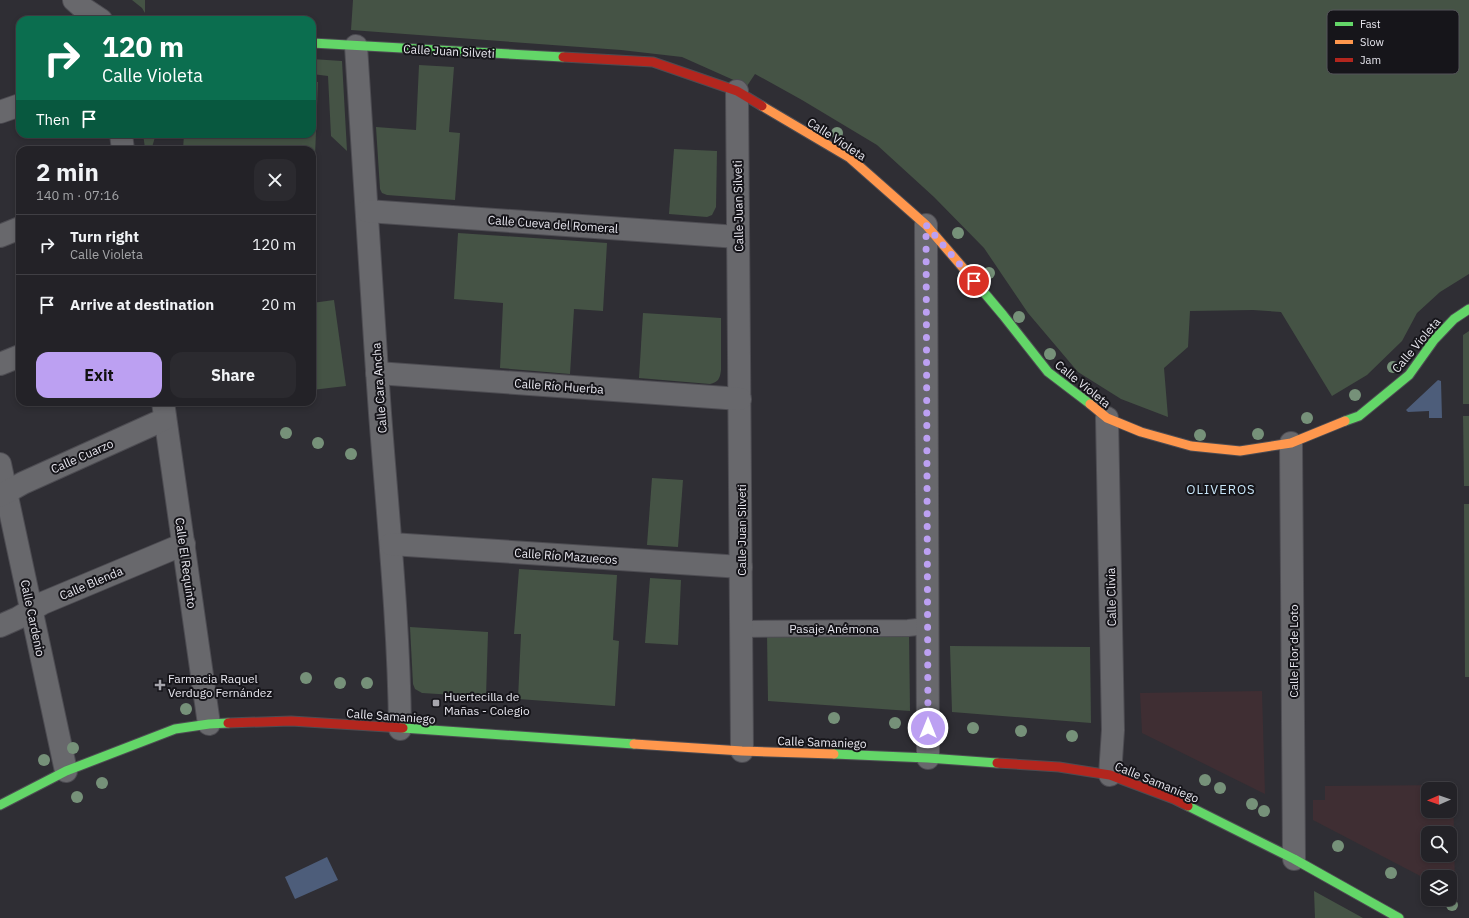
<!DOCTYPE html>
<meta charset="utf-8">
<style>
:root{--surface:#232227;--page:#2b2a2f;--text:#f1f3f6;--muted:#a3a4a7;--line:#403f44;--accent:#bca0f2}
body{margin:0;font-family:"IBM Plex Sans",sans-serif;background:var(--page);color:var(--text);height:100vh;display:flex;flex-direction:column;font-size:15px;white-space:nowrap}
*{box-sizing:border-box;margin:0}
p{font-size:13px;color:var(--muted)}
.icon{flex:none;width:22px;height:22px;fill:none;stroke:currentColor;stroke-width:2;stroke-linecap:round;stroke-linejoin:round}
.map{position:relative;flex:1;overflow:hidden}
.panel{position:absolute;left:16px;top:146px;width:300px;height:260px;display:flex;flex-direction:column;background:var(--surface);border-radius:12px;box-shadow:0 2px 6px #0003,0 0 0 1px var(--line)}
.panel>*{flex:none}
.banner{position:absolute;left:16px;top:16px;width:300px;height:122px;border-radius:12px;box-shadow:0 2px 6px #0003,0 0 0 1px var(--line);background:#0b6e4f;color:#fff;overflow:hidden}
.needle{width:26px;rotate:268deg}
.fabs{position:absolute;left:1421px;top:782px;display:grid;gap:8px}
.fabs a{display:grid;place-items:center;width:36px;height:36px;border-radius:8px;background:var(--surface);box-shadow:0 2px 6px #0003,0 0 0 1px var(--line);font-size:20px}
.pin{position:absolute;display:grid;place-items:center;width:34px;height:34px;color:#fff;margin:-17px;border:2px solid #fff;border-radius:50%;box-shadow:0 1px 4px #0007}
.me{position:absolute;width:44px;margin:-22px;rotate:0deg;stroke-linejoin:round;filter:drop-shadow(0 0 3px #0008)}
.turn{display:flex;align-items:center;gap:14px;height:84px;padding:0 20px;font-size:18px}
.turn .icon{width:52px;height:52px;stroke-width:2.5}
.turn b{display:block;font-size:28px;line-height:34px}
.then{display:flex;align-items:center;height:38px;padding:0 20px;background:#0003;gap:8px;font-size:15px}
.round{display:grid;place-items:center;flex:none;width:42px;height:42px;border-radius:12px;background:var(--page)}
.summary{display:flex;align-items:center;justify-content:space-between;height:68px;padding:0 20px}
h1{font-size:24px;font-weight:700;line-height:30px}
.primary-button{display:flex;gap:8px;margin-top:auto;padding:8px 20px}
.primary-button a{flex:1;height:46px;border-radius:12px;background:var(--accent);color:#111;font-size:16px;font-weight:700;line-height:46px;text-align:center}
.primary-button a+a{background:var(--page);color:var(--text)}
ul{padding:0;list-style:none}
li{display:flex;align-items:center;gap:12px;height:60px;padding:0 20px;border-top:1px solid var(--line)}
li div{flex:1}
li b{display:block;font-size:15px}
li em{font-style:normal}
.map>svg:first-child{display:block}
.commercial{fill:#3f2e33;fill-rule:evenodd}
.green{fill:#455345}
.water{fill:#4d5d7a}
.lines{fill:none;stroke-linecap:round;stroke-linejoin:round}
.lane-casing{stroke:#4d4c52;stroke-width:18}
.street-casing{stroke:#4d4c52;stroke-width:24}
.fast-casing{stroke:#4d4c52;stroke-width:11}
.slow-casing{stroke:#4d4c52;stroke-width:11}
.jam-casing{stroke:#4d4c52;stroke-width:11}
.lane{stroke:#68686c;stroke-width:16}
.street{stroke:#68686c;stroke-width:22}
.fast{stroke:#63d668;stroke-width:9}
.slow{stroke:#ff974d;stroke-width:9}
.jam{stroke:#b3261e;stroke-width:9}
.tree{fill:#769179}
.route{stroke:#bca0f2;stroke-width:7;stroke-dasharray:0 12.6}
.poi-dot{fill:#a7a6ad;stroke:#16151a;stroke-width:1.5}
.labels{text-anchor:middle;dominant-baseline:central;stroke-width:4;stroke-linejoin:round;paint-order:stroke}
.street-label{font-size:12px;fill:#e7e6ee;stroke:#16151a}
.poi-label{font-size:12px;fill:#e7e6ee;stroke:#16151a;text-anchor:start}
.neighbourhood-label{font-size:13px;letter-spacing:1px;fill:#c8e6f8;stroke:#16151a}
.key{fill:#16151a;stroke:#55545a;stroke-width:1}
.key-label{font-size:11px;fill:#e7e6ee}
</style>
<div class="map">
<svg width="1469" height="918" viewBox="0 0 1469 918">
<rect width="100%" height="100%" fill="#2f2e34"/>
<g class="commercial">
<path d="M 1262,691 L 1265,794 L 1142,733 L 1140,693 Z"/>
<path d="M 1453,785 L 1455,889 L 1450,888 L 1450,877 L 1428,877 L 1428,880 L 1313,820 L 1313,800 L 1325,800 L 1325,786 ZM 1428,789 L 1450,789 L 1450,811 L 1428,811 ZM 1428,833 L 1450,833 L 1450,855 L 1428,855 Z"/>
</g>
<g class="green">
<path d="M 132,0 L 145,0 L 145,13 L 142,8 Z"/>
<path d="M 353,0 L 1469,0 L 1469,274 L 1440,292 L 1417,313 L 1402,341 L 1367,375 L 1332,396 L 1281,312 L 1253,310 L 1190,311 L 1188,347 L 1164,368 L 1168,417 L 1121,399 L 1078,372 L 1028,313 L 984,248 L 934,197 L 877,145 L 802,100 L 755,74 L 747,86 L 682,57 L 621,50 L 351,30 Z"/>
<path d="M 312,59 L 342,61 L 347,151 L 331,136 L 328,76 L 312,74 Z"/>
<path d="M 419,65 L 454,67 L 449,132 L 460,133 L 455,200 L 387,195 L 382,193 L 380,189 L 376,127 L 416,130 Z"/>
<path d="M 312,82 L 318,82 L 315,156 L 312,156 L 312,150 L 183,150 L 184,134 L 312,134 Z"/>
<path d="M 143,134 L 156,134 L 152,147 L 145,148 Z"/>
<path d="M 674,149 L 717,151 L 716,207 L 712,215 L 707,217 L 669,214 Z"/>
<path d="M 458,233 L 607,243 L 603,311 L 574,309 L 570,374 L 500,368 L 503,303 L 454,299 Z"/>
<path d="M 334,300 L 346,386 L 312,390 L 312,303 Z"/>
<path d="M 643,313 L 721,318 L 721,370 C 720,379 718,382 710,384 L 639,378 Z"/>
<path d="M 1469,331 L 1469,404 L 1463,404 L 1463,335 Z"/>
<path d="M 191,402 L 229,402 L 191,407 Z"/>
<path d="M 1463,416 L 1469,416 L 1469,486 L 1464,486 Z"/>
<path d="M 652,478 L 683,480 L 678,547 L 647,545 Z"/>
<path d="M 1464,504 L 1469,504 L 1469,677 L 1465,677 Z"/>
<path d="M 519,569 L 617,575 L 613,640 L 619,641 L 615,706 L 518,699 L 521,634 L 514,634 Z"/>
<path d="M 650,578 L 681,580 L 678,645 L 645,643 Z"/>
<path d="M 410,627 L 488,632 L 486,697 L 422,693 L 415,689 L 413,684 Z"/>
<path d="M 909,632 L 910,711 L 768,701 L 767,634 Z"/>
<path d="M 950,646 L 1090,647 L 1091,723 L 952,712 Z"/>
<path d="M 1314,891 L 1363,918 L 1315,918 Z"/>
</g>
<g class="water">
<path d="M 1438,380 L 1441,381 L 1442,418 L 1429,418 L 1429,411 L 1408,412 L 1406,410 Z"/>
<path d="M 327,857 L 338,880 L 295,899 L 285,877 Z"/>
</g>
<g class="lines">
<defs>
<path id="lane" d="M 741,629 L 908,628 L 927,626"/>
<g id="street">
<path d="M 74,0 L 83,8 L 101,20"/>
<path d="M 356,46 C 365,169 371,291 380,413 C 388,519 399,624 400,729"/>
<path d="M 737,91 L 742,751"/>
<path d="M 0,112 L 20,105"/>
<path d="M 121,134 L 123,150"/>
<path d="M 367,211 L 738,237"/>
<path d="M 926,225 L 928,758"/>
<path d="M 0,236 L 20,228"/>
<path d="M 0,364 L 20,356"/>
<path d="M 377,373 L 740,399"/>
<path d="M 163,402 L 209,724"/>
<path d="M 1107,418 L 1113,730 L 1110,775"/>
<path d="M 1291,443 L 1294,859"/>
<path d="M 0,464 L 66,771"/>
<path d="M 0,496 L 23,483 L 165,419"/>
<path d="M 391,544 L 741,567"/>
<path d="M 0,626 L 18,618 L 43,603 L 184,544"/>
</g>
<g id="fast">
<path d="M 312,43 L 563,57"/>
<path d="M 971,277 L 1003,315 L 1048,372 L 1090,404"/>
<path d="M 1345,421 L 1359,416 L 1409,375 L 1434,340 L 1454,319 L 1469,309"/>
<path d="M 403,728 L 634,744"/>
<path d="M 834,754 L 928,758 L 997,763"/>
<path d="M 0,805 L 66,771 L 175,729 L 209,724 L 228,723"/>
<path d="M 1188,806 L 1294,859 L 1399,918"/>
</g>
<g id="slow">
<path d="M 762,106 L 850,158 L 926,225 L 971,277"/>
<path d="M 1090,404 L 1107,418 L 1141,432 L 1191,446 L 1240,451 L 1291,443 L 1345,421"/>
<path d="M 634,744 L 742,751 L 834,754"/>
</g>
<g id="jam">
<path d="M 563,57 L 653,62 L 737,91 L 762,106"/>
<path d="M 228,723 L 291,721 L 403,728"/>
<path d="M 997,763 L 1059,767 L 1110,775 L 1174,799 L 1188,806"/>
</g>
</defs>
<use href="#lane" class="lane-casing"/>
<use href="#street" class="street-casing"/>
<use href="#fast" class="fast-casing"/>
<use href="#slow" class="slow-casing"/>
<use href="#jam" class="jam-casing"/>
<use href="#lane" class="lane"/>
<use href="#street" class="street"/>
<use href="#fast" class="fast"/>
<use href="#slow" class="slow"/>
<use href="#jam" class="jam"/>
</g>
<g class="tree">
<circle cx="837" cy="133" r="6"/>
<circle cx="958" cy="233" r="6"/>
<circle cx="989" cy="273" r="6"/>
<circle cx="1019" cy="317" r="6"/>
<circle cx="1050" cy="354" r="6"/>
<circle cx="1393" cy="367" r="6"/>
<circle cx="1355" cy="395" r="6"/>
<circle cx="1307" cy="418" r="6"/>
<circle cx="286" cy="433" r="6"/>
<circle cx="1258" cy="434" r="6"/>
<circle cx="1200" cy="435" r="6"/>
<circle cx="318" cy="443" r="6"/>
<circle cx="351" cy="454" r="6"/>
<circle cx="306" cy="678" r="6"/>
<circle cx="340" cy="683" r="6"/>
<circle cx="367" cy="683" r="6"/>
<circle cx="186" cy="709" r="6"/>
<circle cx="834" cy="718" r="6"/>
<circle cx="895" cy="723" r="6"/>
<circle cx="973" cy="728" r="6"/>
<circle cx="1021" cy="731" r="6"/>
<circle cx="1072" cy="736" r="6"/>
<circle cx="73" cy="748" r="6"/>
<circle cx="44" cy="760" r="6"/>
<circle cx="1205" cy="780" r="6"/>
<circle cx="102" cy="783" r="6"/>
<circle cx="1220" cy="788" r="6"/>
<circle cx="77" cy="797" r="6"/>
<circle cx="1252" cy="804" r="6"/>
<circle cx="1264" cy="811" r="6"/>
<circle cx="1338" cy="846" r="6"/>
<circle cx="1391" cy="873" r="6"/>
<circle cx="1452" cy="905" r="6"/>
</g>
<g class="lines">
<path class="route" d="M 928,728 L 926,225 L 974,281"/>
</g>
<g class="poi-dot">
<path d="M158 679h4v4h4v4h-4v4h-4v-4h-4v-4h4z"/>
<rect x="432" y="699" width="8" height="8" rx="2"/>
</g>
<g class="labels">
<g class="street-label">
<text transform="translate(449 51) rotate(3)">Calle Juan Silveti</text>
<text transform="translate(837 139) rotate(33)">Calle Violeta</text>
<text transform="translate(738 206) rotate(-91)">Calle Juan Silveti</text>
<text transform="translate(553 224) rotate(4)">Calle Cueva del Romeral</text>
<text transform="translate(1416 345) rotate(-50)">Calle Violeta</text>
<text transform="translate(1083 384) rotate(39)">Calle Violeta</text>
<text transform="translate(559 386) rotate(4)">Calle Río Huerba</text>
<text transform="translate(379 388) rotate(-94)">Calle Cara Ancha</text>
<text transform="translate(82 456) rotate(-24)">Calle Cuarzo</text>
<text transform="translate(741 530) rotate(-90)">Calle Juan Silveti</text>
<text transform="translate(566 556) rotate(4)">Calle Río Mazuecos</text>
<text transform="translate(186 563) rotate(82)">Calle El Requinto</text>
<text transform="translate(91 583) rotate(-23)">Calle Blenda</text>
<text transform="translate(1111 597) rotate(-91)">Calle Clivia</text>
<text transform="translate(33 618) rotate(78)">Calle Cardenio</text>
<text x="834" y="628">Pasaje Anémona</text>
<text transform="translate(1293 651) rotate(-90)">Calle Flor de Loto</text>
<text transform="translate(391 716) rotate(4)">Calle Samaniego</text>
<text transform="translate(822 742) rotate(2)">Calle Samaniego</text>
<text transform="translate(1157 782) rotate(22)">Calle Samaniego</text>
</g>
<g class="poi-label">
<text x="168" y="678">Farmacia Raquel<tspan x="168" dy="14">Verdugo Fernández</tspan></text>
<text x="444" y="696">Huertecilla de<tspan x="444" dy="14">Mañas - Colegio</tspan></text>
</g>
<g class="neighbourhood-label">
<text x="1221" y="489">OLIVEROS</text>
</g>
</g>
<rect x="1327" y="10" width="132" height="64" rx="6" class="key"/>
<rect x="1335" y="22" width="18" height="4" fill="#63d668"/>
<rect x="1335" y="40" width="18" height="4" fill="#ff974d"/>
<rect x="1335" y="58" width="18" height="4" fill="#b3261e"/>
<g class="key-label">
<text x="1360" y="28">Fast</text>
<text x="1360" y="46">Slow</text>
<text x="1360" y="64">Jam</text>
</g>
</svg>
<div class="fabs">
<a><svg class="needle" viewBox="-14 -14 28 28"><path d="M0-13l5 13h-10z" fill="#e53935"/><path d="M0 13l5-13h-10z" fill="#a3a4a7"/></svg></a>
<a><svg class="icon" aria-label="search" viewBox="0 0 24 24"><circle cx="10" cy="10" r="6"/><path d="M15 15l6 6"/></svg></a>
<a><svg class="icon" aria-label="layers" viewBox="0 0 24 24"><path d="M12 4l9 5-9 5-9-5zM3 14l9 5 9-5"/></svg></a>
</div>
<div class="pin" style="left:974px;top:281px;background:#d93025"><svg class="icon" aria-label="arrive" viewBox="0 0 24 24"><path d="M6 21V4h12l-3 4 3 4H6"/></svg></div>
<svg class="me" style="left:928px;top:728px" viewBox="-20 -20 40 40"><circle r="17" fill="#bca0f2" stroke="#fff" stroke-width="3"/><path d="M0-11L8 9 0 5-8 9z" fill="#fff"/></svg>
<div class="banner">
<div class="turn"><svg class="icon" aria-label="right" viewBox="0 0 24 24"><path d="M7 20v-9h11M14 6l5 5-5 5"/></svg><div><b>120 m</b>Calle Violeta</div></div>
<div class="then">Then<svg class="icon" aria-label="arrive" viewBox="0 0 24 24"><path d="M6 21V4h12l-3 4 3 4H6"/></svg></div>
</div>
<section class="panel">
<div class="summary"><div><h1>2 min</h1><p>140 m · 07:16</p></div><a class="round"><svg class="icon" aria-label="close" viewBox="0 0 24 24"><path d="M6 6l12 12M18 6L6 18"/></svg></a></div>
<ul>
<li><svg class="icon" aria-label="right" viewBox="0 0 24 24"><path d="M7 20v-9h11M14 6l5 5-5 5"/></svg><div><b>Turn right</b><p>Calle Violeta</p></div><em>120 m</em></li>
<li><svg class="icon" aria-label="arrive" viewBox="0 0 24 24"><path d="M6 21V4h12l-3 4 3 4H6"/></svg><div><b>Arrive at destination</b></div><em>20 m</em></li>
</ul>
<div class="primary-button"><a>Exit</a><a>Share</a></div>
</section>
</div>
